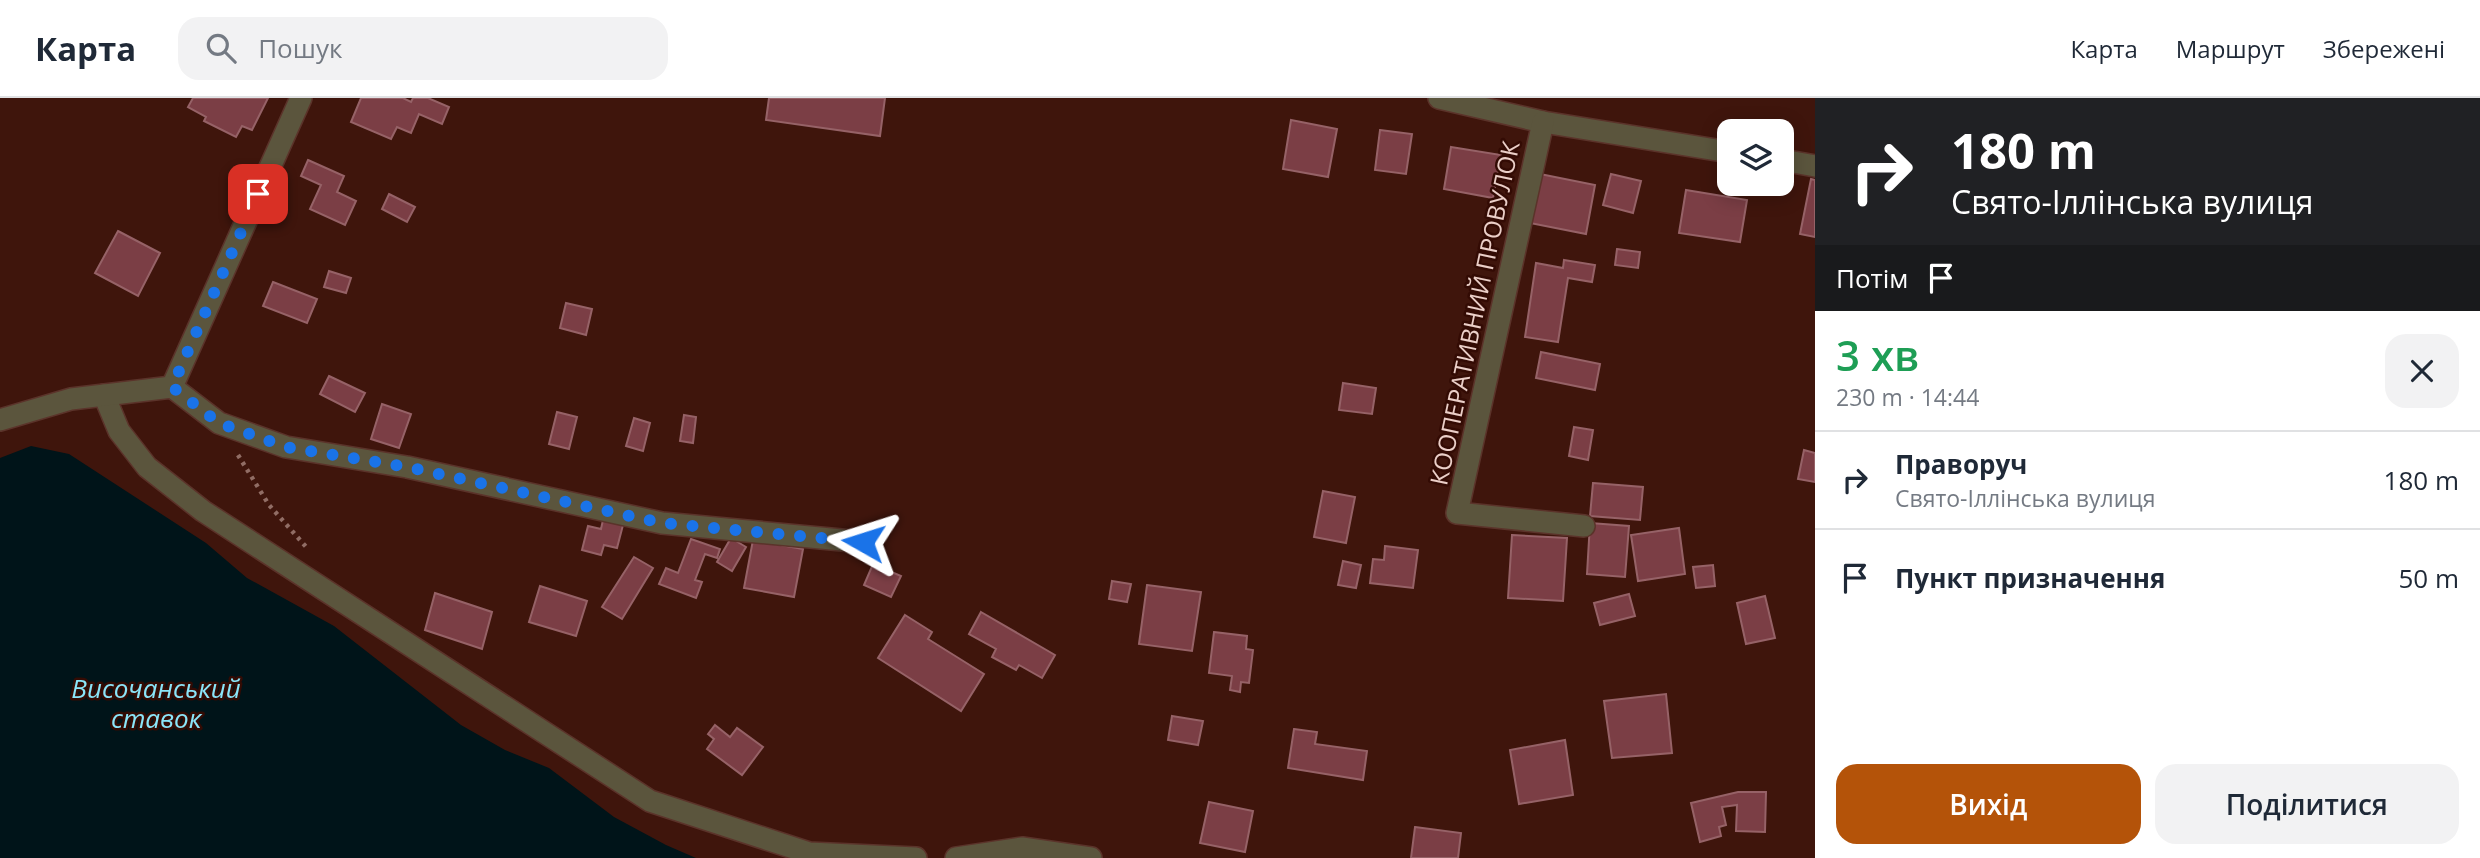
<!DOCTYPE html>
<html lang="uk">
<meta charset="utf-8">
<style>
:root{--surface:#fff;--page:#f2f2f3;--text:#1f2937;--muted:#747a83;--line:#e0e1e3;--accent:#b45309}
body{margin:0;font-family:"Open Sans",sans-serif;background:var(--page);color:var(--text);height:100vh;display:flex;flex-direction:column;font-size:26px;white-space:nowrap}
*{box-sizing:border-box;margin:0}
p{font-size:23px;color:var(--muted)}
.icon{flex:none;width:38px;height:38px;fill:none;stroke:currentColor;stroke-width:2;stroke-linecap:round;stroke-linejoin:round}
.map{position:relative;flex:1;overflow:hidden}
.drawer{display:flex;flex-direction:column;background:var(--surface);width:665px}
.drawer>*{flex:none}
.guide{background:#202124;color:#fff;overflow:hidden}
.tools{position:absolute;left:1717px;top:21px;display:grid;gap:14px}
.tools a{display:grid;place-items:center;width:77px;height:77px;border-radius:14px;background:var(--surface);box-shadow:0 4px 18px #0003;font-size:35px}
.pin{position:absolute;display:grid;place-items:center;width:60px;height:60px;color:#fff;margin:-30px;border-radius:14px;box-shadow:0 4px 10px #0006}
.me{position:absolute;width:77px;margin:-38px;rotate:276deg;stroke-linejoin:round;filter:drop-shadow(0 0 5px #0008)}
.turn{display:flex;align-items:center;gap:24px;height:147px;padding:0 21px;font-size:32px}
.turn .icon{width:91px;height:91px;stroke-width:2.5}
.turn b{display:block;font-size:49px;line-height:60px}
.then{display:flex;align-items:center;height:66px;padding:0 21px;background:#0003;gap:14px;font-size:26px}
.round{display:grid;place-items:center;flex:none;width:74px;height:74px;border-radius:21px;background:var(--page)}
.summary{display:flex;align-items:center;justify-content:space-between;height:119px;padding:0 21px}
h1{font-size:42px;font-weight:600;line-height:52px;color:#1e9e55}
.primary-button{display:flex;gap:14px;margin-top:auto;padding:14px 21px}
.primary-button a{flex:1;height:80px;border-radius:21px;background:var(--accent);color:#fff;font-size:28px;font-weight:600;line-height:80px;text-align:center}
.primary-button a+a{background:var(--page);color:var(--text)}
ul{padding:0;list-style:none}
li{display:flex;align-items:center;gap:21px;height:98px;padding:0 21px;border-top:2px solid var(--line)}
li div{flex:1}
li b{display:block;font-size:26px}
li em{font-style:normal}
header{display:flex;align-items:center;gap:42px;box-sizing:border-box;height:98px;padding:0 35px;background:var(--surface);border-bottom:2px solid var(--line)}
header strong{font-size:33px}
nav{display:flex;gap:38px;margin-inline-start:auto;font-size:24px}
.search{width:490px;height:63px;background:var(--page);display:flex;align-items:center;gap:18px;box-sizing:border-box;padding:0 24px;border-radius:21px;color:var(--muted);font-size:26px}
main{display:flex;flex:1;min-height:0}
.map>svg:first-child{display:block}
.water{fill:#001419}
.building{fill:#7b3e45;stroke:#966267;stroke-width:2}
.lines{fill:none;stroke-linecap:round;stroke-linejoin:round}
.street-casing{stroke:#5b332a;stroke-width:24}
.path{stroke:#916d65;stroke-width:4.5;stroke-dasharray:3.5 5;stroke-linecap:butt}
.street{stroke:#5b553d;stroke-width:21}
.route{stroke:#1a73e8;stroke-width:12;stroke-dasharray:0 21.6}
.labels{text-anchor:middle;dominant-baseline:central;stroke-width:5;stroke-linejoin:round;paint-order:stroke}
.street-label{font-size:24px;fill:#ebcfc8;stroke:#330b04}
.water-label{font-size:26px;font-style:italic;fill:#8ae5f9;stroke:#330b04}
</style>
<header>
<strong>Карта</strong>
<div class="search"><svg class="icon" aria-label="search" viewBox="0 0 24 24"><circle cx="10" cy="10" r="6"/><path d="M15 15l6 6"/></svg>Пошук</div>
<nav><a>Карта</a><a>Маршрут</a><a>Збережені</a></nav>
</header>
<main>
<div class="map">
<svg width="1815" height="760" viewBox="0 0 1815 760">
<rect width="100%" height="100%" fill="#3f150c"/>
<path class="water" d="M 31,348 L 69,356 L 206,445 L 247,480 L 334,528 L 461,627 L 505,652 L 549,670 L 614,719 L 666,747 L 696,760 L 0,760 L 0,360 Z"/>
<g class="building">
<path d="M 193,0 L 268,0 L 252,32 L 242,28 L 236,39 L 204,23 L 206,19 L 188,9 Z"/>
<path d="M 361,0 L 403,0 L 411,4 L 413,0 L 428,0 L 449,9 L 442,26 L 419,16 L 411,35 L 397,29 L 391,41 L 351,24 Z"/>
<path d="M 769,0 L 885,0 L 880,38 L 766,22 Z"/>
<path d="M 1291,22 L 1337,31 L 1328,79 L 1283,71 Z"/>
<path d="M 1380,32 L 1412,36 L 1406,76 L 1375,72 Z"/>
<path d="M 1451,49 L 1501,57 L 1493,100 L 1444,91 Z"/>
<path d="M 308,62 L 344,78 L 337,94 L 356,103 L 345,127 L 310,111 L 321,87 L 301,78 Z"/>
<path d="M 1540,76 L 1595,87 L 1586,136 L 1530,125 Z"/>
<path d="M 1611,76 L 1641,83 L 1633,115 L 1603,107 Z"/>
<path d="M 1811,81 L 1815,82 L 1815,139 L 1800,136 Z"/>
<path d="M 1686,92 L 1747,102 L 1740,144 L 1679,135 Z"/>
<path d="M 389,96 L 415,109 L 407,124 L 382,111 Z"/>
<path d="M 118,133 L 160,155 L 138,198 L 95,175 Z"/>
<path d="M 1617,151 L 1640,154 L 1638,170 L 1615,167 Z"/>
<path d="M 1564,162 L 1595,167 L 1592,184 L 1568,180 L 1558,244 L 1525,239 L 1536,165 L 1563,170 Z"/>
<path d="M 329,173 L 351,180 L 346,195 L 324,189 Z"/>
<path d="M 273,184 L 317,201 L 307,225 L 263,208 Z"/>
<path d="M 566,205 L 592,211 L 586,237 L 560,230 Z"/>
<path d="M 1541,254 L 1600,266 L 1595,292 L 1536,280 Z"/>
<path d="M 329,278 L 365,295 L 355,314 L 320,296 Z"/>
<path d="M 1343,285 L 1376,290 L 1372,316 L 1339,312 Z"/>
<path d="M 382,306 L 411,316 L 399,350 L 371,341 Z"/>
<path d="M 557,314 L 577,319 L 569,351 L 549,346 Z"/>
<path d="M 684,317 L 696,319 L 693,345 L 680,343 Z"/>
<path d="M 634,320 L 650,325 L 643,353 L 626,348 Z"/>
<path d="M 1574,329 L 1593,332 L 1588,362 L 1569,358 Z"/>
<path d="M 1804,352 L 1815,355 L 1815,384 L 1798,381 Z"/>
<path d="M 1593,385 L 1643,389 L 1640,422 L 1590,418 Z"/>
<path d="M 1323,393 L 1355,399 L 1346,445 L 1314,439 Z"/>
<path d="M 603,422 L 623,427 L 617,450 L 604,447 L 601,457 L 582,452 L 588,428 L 601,431 Z"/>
<path d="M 1590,425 L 1629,428 L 1625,479 L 1587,476 Z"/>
<path d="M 1679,430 L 1685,476 L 1638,483 L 1631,437 Z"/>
<path d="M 1512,437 L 1567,440 L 1563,503 L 1508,500 Z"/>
<path d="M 731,440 L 746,449 L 732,473 L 717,464 Z"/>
<path d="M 691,441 L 720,451 L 717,460 L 705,456 L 695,482 L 702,484 L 696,500 L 659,486 L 666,470 L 678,475 Z"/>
<path d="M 753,442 L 803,451 L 794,499 L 744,490 Z"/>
<path d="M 1385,448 L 1418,452 L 1413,490 L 1370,485 L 1373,461 L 1384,462 Z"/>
<path d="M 634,459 L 653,470 L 622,521 L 602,509 Z"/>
<path d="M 1343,463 L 1361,467 L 1356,490 L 1338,487 Z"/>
<path d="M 873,466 L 901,478 L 891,499 L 864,487 Z"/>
<path d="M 1713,467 L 1715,488 L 1696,490 L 1693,469 Z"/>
<path d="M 1112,483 L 1131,486 L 1127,504 L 1109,501 Z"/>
<path d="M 1147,487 L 1201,494 L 1192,553 L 1139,546 Z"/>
<path d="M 540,488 L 587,503 L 576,538 L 529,524 Z"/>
<path d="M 435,495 L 492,514 L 482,551 L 425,532 Z"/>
<path d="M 1629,496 L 1635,518 L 1600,527 L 1594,505 Z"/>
<path d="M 1765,498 L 1775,540 L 1746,546 L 1737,505 Z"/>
<path d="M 981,514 L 1055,557 L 1042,580 L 1019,567 L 1016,572 L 992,559 L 996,551 L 969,536 Z"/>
<path d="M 905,517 L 932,534 L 928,541 L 984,576 L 961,613 L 878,560 Z"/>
<path d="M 1214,534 L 1247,538 L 1246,551 L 1253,552 L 1249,585 L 1241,584 L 1240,594 L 1230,592 L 1232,578 L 1209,575 Z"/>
<path d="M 1666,596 L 1672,655 L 1612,660 L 1604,603 Z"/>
<path d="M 1172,618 L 1203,623 L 1198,647 L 1168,642 Z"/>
<path d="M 715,627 L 730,639 L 737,630 L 763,649 L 742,677 L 707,651 L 714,641 L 708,636 Z"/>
<path d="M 1294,631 L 1317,634 L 1315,646 L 1367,653 L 1363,682 L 1288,670 Z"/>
<path d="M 1565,642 L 1573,697 L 1519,706 L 1510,652 Z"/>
<path d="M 1738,694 L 1766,694 L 1765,734 L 1736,733 L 1737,707 L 1722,709 L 1726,727 L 1719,729 L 1721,738 L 1700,744 L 1691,705 Z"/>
<path d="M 1209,704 L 1253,713 L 1245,754 L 1200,745 Z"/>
<path d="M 1415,729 L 1461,735 L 1458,760 L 1411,760 Z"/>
</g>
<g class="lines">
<defs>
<g id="street">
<path d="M 1439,0 L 1543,24 L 1729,54"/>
<path d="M 1543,24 L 1457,415 L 1584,428"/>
<path d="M 1782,62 L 1815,68"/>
<path d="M 172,289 L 301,0"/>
<path d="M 104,297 L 119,333 L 147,369 L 203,413 L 650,703 L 809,755 L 916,760"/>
<path d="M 0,322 L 71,301 L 172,289 L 219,325 L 286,349 L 407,369 L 662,425 L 863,444"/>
<path d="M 956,760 L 1022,750 L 1091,760"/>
</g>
</defs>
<use href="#street" class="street-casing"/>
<path class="path" d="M 238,357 L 269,407 L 308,451"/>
<use href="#street" class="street"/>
</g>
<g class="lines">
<path class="route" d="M 258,96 L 172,289 L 219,325 L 286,349 L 407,369 L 662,425 L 863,444"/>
</g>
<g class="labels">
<g class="street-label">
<text transform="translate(1474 215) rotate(-78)">КООПЕРАТИВНИЙ ПРОВУЛОК</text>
</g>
<g class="water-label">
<text x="156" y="590">Височанський<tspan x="156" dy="30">ставок</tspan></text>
</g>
</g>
</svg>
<div class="tools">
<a><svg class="icon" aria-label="layers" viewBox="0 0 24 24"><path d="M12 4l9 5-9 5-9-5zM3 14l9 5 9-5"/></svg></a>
</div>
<div class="pin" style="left:258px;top:96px;background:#d93025"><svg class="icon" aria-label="arrive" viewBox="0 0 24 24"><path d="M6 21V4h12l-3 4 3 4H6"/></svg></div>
<svg class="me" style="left:863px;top:444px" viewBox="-20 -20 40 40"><path d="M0-17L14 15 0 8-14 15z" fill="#1a73e8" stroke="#fff" stroke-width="4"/></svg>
</div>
<section class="drawer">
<div class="guide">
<div class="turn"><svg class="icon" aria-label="right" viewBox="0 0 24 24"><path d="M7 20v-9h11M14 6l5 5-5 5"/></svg><div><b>180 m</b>Свято-Іллінська вулиця</div></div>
<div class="then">Потім<svg class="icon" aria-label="arrive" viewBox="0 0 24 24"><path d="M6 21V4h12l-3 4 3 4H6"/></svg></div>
</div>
<div class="summary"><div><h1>3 хв</h1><p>230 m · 14:44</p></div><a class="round"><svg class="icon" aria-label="close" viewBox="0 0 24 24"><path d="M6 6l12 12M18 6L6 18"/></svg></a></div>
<ul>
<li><svg class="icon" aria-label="right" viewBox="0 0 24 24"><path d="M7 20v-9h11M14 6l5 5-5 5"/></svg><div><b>Праворуч</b><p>Свято-Іллінська вулиця</p></div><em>180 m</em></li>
<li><svg class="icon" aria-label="arrive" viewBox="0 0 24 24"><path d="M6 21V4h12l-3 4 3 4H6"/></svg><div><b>Пункт призначення</b></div><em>50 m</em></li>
</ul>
<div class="primary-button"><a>Вихід</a><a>Поділитися</a></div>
</section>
</main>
